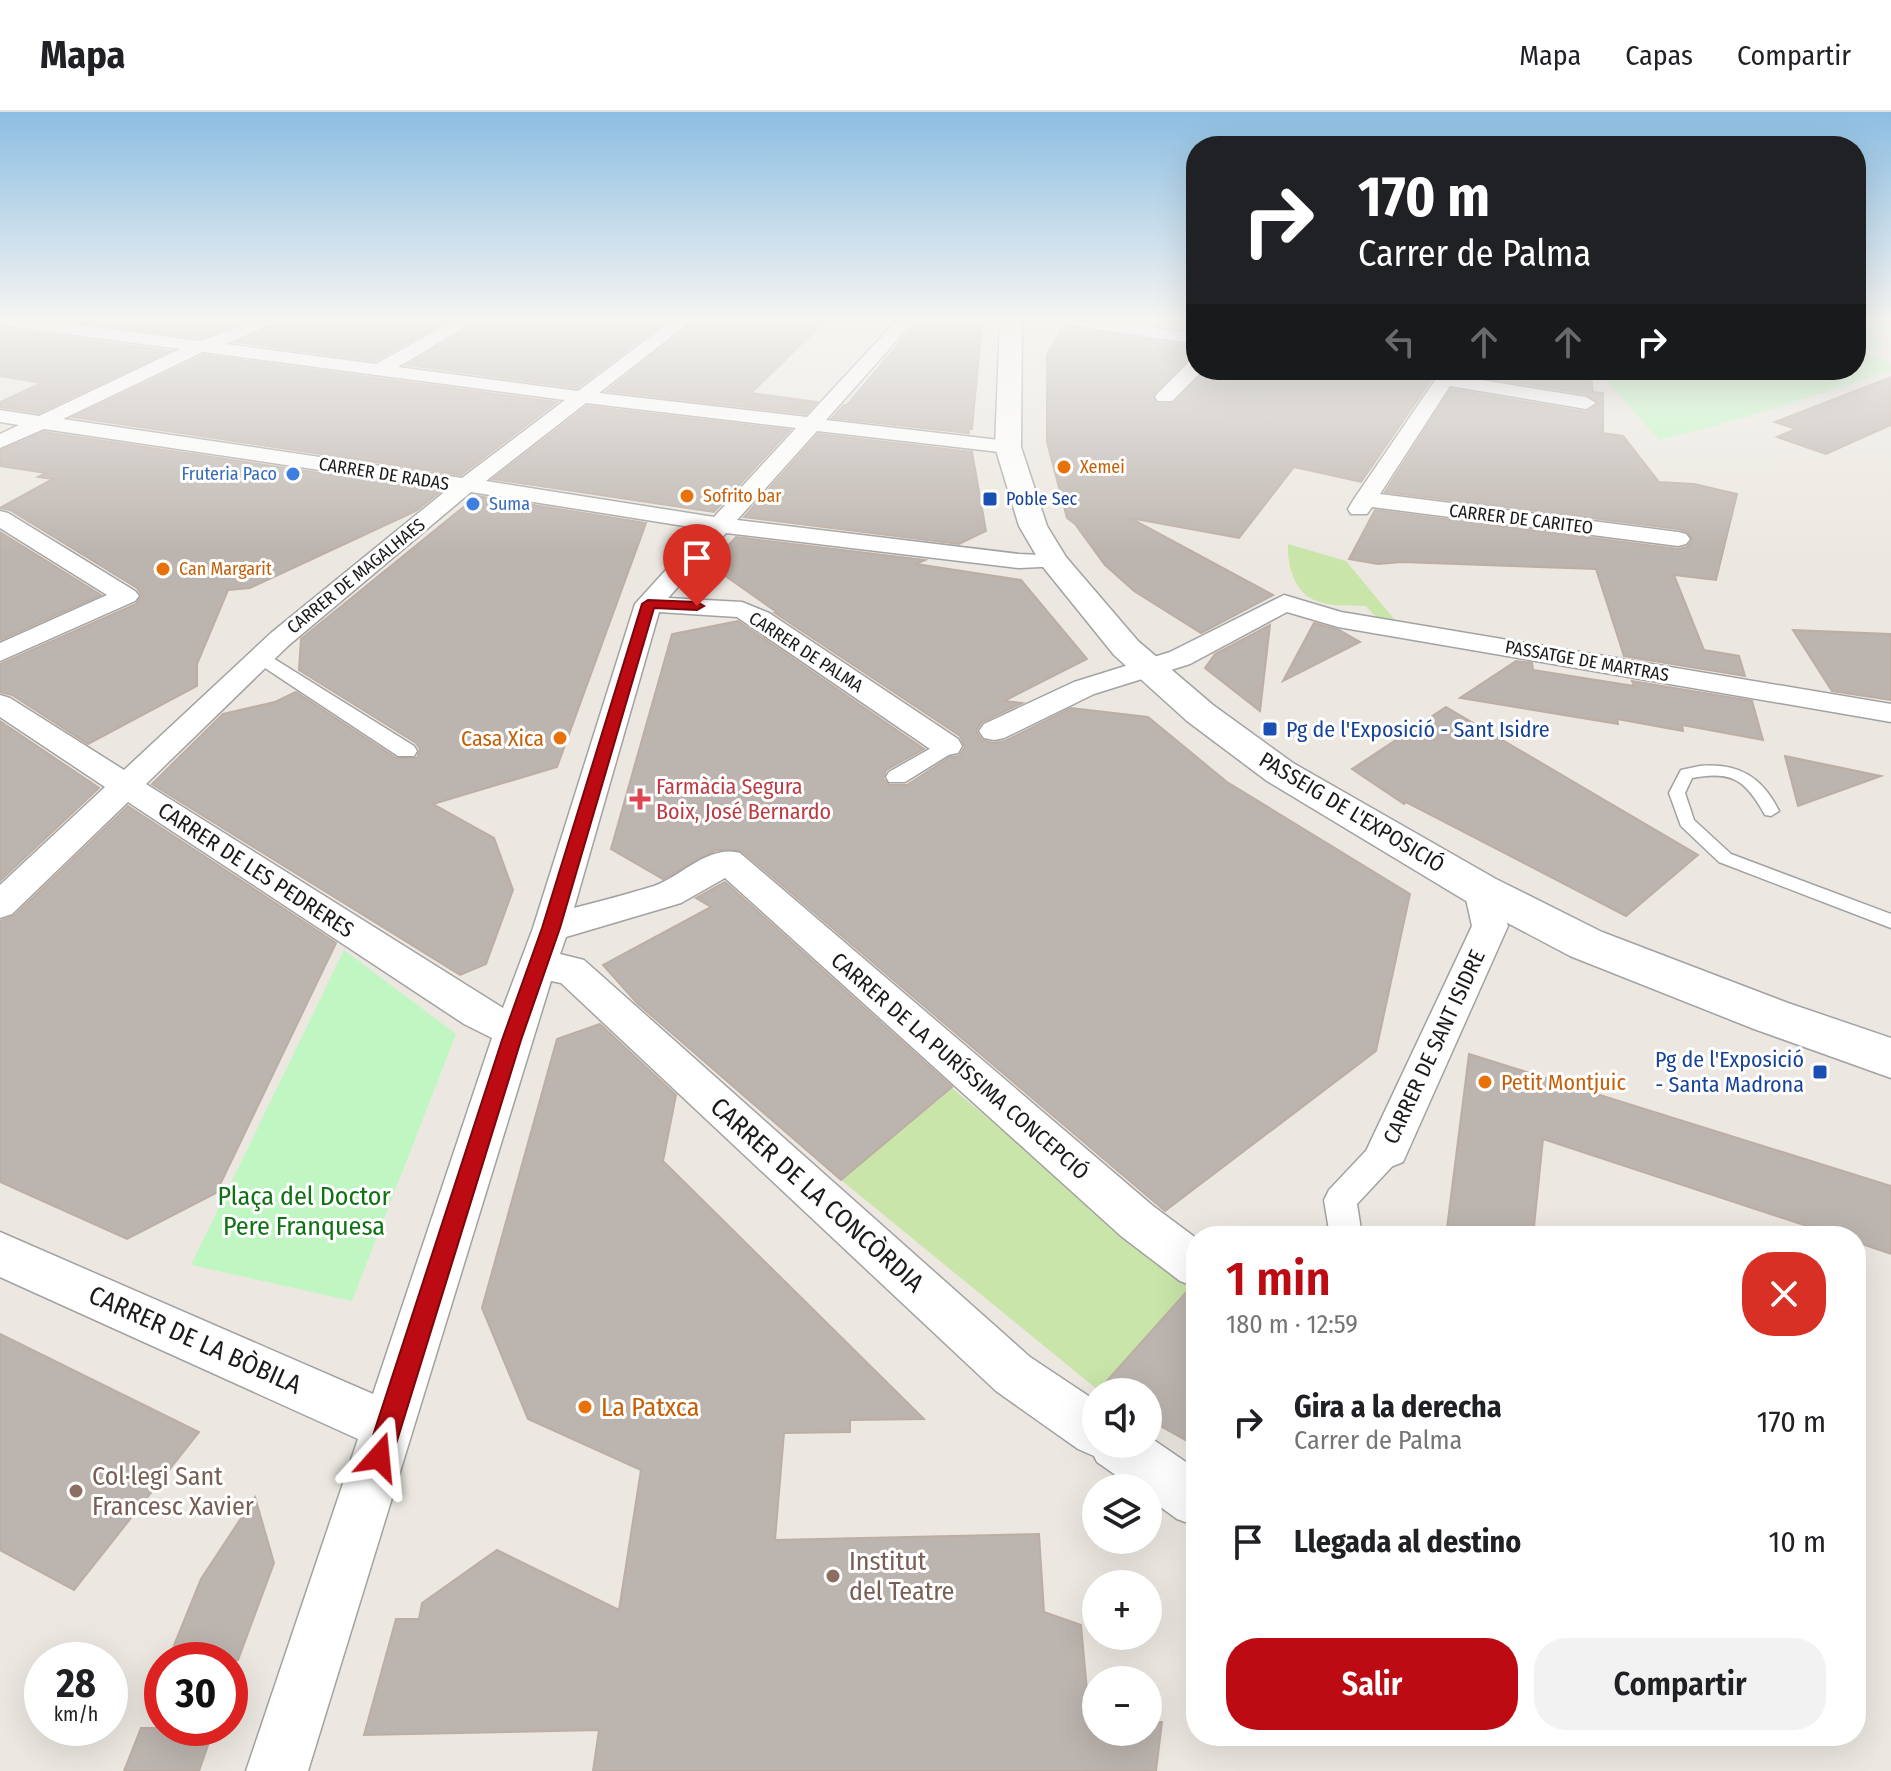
<!DOCTYPE html>
<html lang="es">
<meta charset="utf-8">
<style>
:root{--surface:#fff;--page:#f2f2f2;--text:#202124;--muted:#757577;--line:#e0e0e0;--accent:#bc0b12}
body{margin:0;font-family:"Fira Sans Condensed",sans-serif;background:var(--page);color:var(--text);height:100vh;display:flex;flex-direction:column;font-size:30px;white-space:nowrap}
*{box-sizing:border-box;margin:0}
p{font-size:26px;color:var(--muted)}
.icon{flex:none;width:44px;height:44px;fill:none;stroke:currentColor;stroke-width:2;stroke-linecap:round;stroke-linejoin:round}
.map{position:relative;flex:1;overflow:hidden}
.sheet{position:absolute;left:1186px;top:1114px;width:680px;height:520px;display:flex;flex-direction:column;background:var(--surface);border-radius:32px;box-shadow:0 8px 32px #0002}
.sheet>*{flex:none}
.hud{position:absolute;left:1186px;top:24px;width:680px;height:244px;border-radius:32px;box-shadow:0 8px 32px #0002;background:#202124;color:#fff;overflow:hidden}
.buttons{position:absolute;left:1082px;top:1266px;display:grid;gap:16px}
.buttons a{display:grid;place-items:center;width:80px;height:80px;border-radius:50%;background:var(--surface);box-shadow:0 8px 32px #0002;font-size:40px}
.speed{position:absolute;left:24px;top:1530px;display:flex;gap:16px;font-size:40px;font-weight:700;text-align:center}
.speed>*{display:grid;place-content:center;width:104px;height:104px;border-radius:50%;background:var(--surface);box-shadow:0 8px 32px #0002;line-height:1}
.speed small{font-size:20px;font-weight:400}
.speed .limit{border:12px solid #d22;background:#fff;color:#111}
.pin{position:absolute;display:grid;place-items:center;width:68px;height:68px;color:#fff;margin:-82px -34px;border-radius:50% 50% 50% 0;rotate:-45deg;box-shadow:0 0 8px #0007}
.pin .icon{rotate:45deg}
.me{position:absolute;width:88px;margin:-44px;rotate:18deg;stroke-linejoin:round;filter:drop-shadow(0 0 6px #0008)}
.turn{display:flex;align-items:center;gap:28px;height:168px;padding:0 40px;font-size:36px}
.turn .icon{width:104px;height:104px;stroke-width:2.5}
.turn b{display:block;font-size:56px;line-height:68px}
.lanes{display:flex;align-items:center;height:76px;padding:0 40px;background:#0003;justify-content:center;gap:40px;direction:ltr}
.lanes .off{opacity:.35}
.round{display:grid;place-items:center;flex:none;width:84px;height:84px;border-radius:32px;background:var(--page)}
.headline{display:flex;align-items:center;justify-content:space-between;height:136px;padding:0 40px}
h1{font-size:48px;font-weight:600;line-height:60px;color:var(--accent)}
.action{display:flex;gap:16px;margin-top:auto;padding:16px 40px}
.action a{flex:1;height:92px;border-radius:32px;background:var(--accent);color:#fff;font-size:32px;font-weight:600;line-height:92px;text-align:center}
.action a+a{background:var(--page);color:var(--text)}
ul{padding:0;list-style:none}
li{display:flex;align-items:center;gap:24px;height:120px;padding:0 40px}
li div{flex:1}
li b{display:block;font-size:30px}
li em{font-style:normal}
header{display:flex;align-items:center;gap:48px;box-sizing:border-box;height:112px;padding:0 40px;background:var(--surface);border-bottom:2px solid var(--line)}
header strong{font-size:38px}
nav{display:flex;gap:44px;margin-inline-start:auto;font-size:28px}
.map>svg:first-child{display:block}
.grass{fill:#c9e5a9}
.park{fill:#bff6c1}
.building{fill:#bcb4ae;stroke:#bdaea5;stroke-width:2}
.lines{fill:none;stroke-linecap:round;stroke-linejoin:round}
.service-casing{stroke:#a2a2a2;stroke-width:3}
.pedestrian-casing{stroke:#a2a2a2;stroke-width:3}
.minor-casing{stroke:#a2a2a2;stroke-width:3}
.tertiary-casing{stroke:#a2a2a2;stroke-width:3}
.service{fill:#fff;fill-rule:evenodd}
.pedestrian{fill:#fff;fill-rule:evenodd}
.minor{fill:#fff;fill-rule:evenodd}
.tertiary{fill:#fff;fill-rule:evenodd}
.route{fill:#bc0b12;stroke:#7a070c;stroke-width:2}
.food-dot{fill:#e8710a;stroke:#fff;stroke-width:3}
.shop-dot{fill:#3f7fe0;stroke:#fff;stroke-width:3}
.transit-dot{fill:#1a4fb4;stroke:#fff;stroke-width:3}
.health-dot{fill:#e0444e;stroke:#fff;stroke-width:3}
.education-dot{fill:#8d6e63;stroke:#fff;stroke-width:3}
.labels{text-anchor:middle;dominant-baseline:central;stroke-width:6;stroke-linejoin:round;paint-order:stroke}
.far-food-label{font-size:18px;fill:#c56008;stroke:#fff;text-anchor:start}
.far-shop-label{font-size:18px;fill:#366cbe;stroke:#fff;text-anchor:end}
.far-street-label{font-size:18px;fill:#1b1b1b;stroke:#fff}
.far-transit-label{font-size:18px;fill:#164399;stroke:#fff;text-anchor:start}
.transit-label{font-size:22px;fill:#164399;stroke:#fff;text-anchor:start}
.food-label{font-size:22px;fill:#c56008;stroke:#fff;text-anchor:end}
.health-label{font-size:22px;fill:#be3a42;stroke:#fff;text-anchor:start}
.street-label{font-size:22px;fill:#1b1b1b;stroke:#fff}
.near-street-label{font-size:26px;fill:#1b1b1b;stroke:#fff}
.near-park-label{font-size:26px;fill:#117215;stroke:#fff}
.near-food-label{font-size:26px;fill:#c56008;stroke:#fff;text-anchor:start}
.near-education-label{font-size:26px;fill:#785e54;stroke:#fff;text-anchor:start}
</style>
<header>
<strong>Mapa</strong>
<nav><a>Mapa</a><a>Capas</a><a>Compartir</a></nav>
</header>
<div class="map">
<svg width="1891" height="1659" viewBox="0 0 1891 1659">
<rect width="100%" height="100%" fill="#ece8e1"/>
<g class="grass">
<path d="M 1288,432 L 1346,449 L 1395,508 L 1377,506 L 1366,494 C 1351,493 1328,495 1314,488 C 1294,479 1287,452 1288,432 Z"/>
<path d="M 952,976 L 1190,1175 L 1099,1279 L 841,1068 Z"/>
</g>
<g class="park">
<path d="M 1856,209 L 1877,209 L 1891,215 L 1891,218 L 1869,222 L 1887,231 L 1867,242 L 1891,252 L 1891,259 L 1747,305 L 1659,328 L 1597,258 L 1856,258 Z"/>
<path d="M 344,838 L 456,922 L 352,1189 L 191,1153 Z"/>
</g>
<g class="building">
<path d="M 72,209 L 246,209 L 200,226 Z"/>
<path d="M 283,209 L 447,209 L 375,249 L 236,230 Z"/>
<path d="M 478,209 L 666,209 L 577,276 L 407,253 Z"/>
<path d="M 694,209 L 825,209 L 751,281 L 817,290 L 806,302 L 607,279 Z"/>
<path d="M 918,209 L 982,209 L 972,317 L 968,317 L 969,321 L 832,306 L 844,293 L 847,293 Z"/>
<path d="M 0,212 L 9,217 L 170,239 L 39,301 L 0,295 L 0,290 L 42,271 L 0,264 Z"/>
<path d="M 1063,214 L 1196,235 L 1196,245 L 1187,248 L 1153,283 L 1158,292 L 1174,291 L 1206,258 L 1438,258 L 1361,370 L 1294,355 L 1239,426 L 1130,406 L 1273,483 L 1201,521 L 1134,479 L 1105,453 L 1075,412 L 1067,406 L 1047,330 L 1047,243 Z"/>
<path d="M 204,243 L 557,290 L 461,363 L 73,305 Z"/>
<path d="M 1463,258 L 1550,258 L 1591,265 L 1593,280 L 1603,281 L 1603,321 L 1623,324 L 1659,370 L 1694,372 L 1737,382 L 1716,468 L 1674,463 L 1704,538 L 1739,544 L 1745,564 L 1624,544 L 1596,457 L 1402,450 L 1378,452 L 1349,447 L 1375,398 L 1678,437 L 1687,435 L 1692,429 L 1688,420 L 1678,417 L 1385,380 L 1451,277 L 1586,300 L 1599,292 L 1586,282 L 1461,262 Z"/>
<path d="M 1891,265 L 1891,313 L 1826,342 L 1777,325 L 1796,317 L 1775,310 Z"/>
<path d="M 587,294 L 790,318 L 714,400 L 493,367 Z"/>
<path d="M 44,320 L 441,379 L 416,399 L 250,476 L 228,478 L 197,552 L 197,574 L 88,632 L 12,583 L 0,580 L 0,552 L 136,492 L 142,484 L 137,476 L 10,398 L 0,396 L 53,367 L 38,365 L 46,361 L 0,354 L 0,339 Z"/>
<path d="M 818,322 L 972,340 L 986,419 L 959,432 L 744,405 Z"/>
<path d="M 477,384 L 646,411 L 557,655 L 433,692 L 494,726 L 513,778 L 486,852 L 460,863 L 152,672 L 223,602 L 275,590 L 296,580 L 396,646 L 417,646 L 420,637 L 416,631 L 299,558 L 301,527 Z"/>
<path d="M 0,420 L 101,483 L 0,528 Z"/>
<path d="M 736,425 L 925,448 L 916,452 L 1021,468 L 1087,547 L 1004,589 L 1022,591 L 982,610 L 976,619 L 982,628 L 993,631 L 1005,629 L 1071,596 L 1148,605 L 1227,670 L 1410,782 L 1376,939 L 1165,1099 L 742,739 L 716,738 L 663,767 L 611,737 L 672,522 L 738,509 L 924,637 L 886,658 L 883,667 L 889,673 L 907,673 L 950,645 L 959,644 L 965,635 L 960,624 L 775,501 L 778,501 L 710,453 Z"/>
<path d="M 1314,511 L 1339,518 L 1360,530 L 1283,569 Z"/>
<path d="M 1270,513 L 1260,599 L 1205,556 L 1215,542 Z"/>
<path d="M 1793,518 L 1891,522 L 1891,588 L 1832,579 Z"/>
<path d="M 1516,549 L 1532,551 L 1533,558 L 1634,574 L 1632,569 L 1752,589 L 1763,628 L 1682,613 L 1683,619 L 1617,607 L 1618,612 L 1460,586 Z"/>
<path d="M 1446,595 L 1579,673 L 1698,743 L 1626,804 L 1406,690 L 1404,692 L 1352,657 Z"/>
<path d="M 0,609 L 99,676 L 0,769 Z"/>
<path d="M 1785,644 L 1881,664 L 1798,694 Z"/>
<path d="M 128,694 L 336,831 L 216,1081 L 127,1127 L 0,1070 L 0,809 L 14,804 Z"/>
<path d="M 725,770 L 952,975 L 841,1068 L 637,891 L 603,853 L 711,795 L 696,786 Z"/>
<path d="M 600,912 L 676,983 L 663,1049 L 924,1307 L 850,1308 L 850,1320 L 784,1321 L 775,1428 L 1039,1422 L 1044,1500 L 1081,1513 L 1090,1611 L 1096,1611 L 1096,1620 L 1148,1620 L 1148,1610 L 1162,1610 L 1156,1659 L 593,1659 L 599,1618 L 364,1623 L 396,1507 L 419,1507 L 422,1491 L 497,1438 L 619,1498 L 641,1358 L 528,1307 L 482,1196 L 557,927 Z"/>
<path d="M 1469,942 L 1891,1074 L 1891,1142 L 1856,1130 L 1856,1124 L 1837,1124 L 1543,1027 L 1533,1124 L 1446,1124 Z"/>
<path d="M 1190,1176 L 1196,1178 L 1196,1334 L 1148,1307 L 1148,1280 L 1097,1280 Z"/>
<path d="M 0,1222 L 199,1320 L 74,1478 L 0,1438 Z"/>
<path d="M 255,1385 L 274,1451 L 238,1548 L 168,1548 L 201,1467 Z"/>
<path d="M 141,1616 L 214,1616 L 199,1659 L 124,1659 Z"/>
</g>
<g class="lines">
<defs>
<path id="service" d="M 1700,654 C 1739,651 1762,665 1779,699 L 1771,704 L 1765,703 C 1746,669 1733,658 1692,666 L 1685,681 L 1694,708 L 1731,742 L 1891,802 L 1891,816 L 1719,750 L 1681,714 L 1669,681 L 1681,658 Z"/>
<g id="pedestrian">
<path d="M 260,538 L 414,634 L 417,639 L 414,644 L 398,644 L 253,548 L 250,544 Z"/>
<path d="M 947,627 L 955,629 L 958,634 L 955,639 L 905,670 L 889,670 L 886,665 L 889,660 Z"/>
<path d="M 1388,1023 L 1399,1027 L 1403,1037 L 1399,1047 L 1357,1092 L 1362,1124 L 1330,1124 L 1324,1088 L 1329,1078 L 1377,1027 Z"/>
</g>
<g id="minor">
<path d="M 0,209 L 49,209 L 200,229 L 255,209 L 280,209 L 225,232 L 376,252 L 453,209 L 475,209 L 398,255 L 578,279 L 671,209 L 691,209 L 599,281 L 807,305 L 896,209 L 914,209 L 826,308 L 1008,329 L 1015,331 L 1019,335 L 1015,339 L 1008,341 L 817,319 L 737,408 L 1019,442 L 1063,444 L 1066,449 L 1063,454 L 1019,456 L 726,421 L 668,486 L 742,490 L 769,501 L 958,627 L 962,634 L 958,641 L 947,643 L 936,641 L 737,505 L 659,500 L 574,796 C 601,789 628,782 654,774 C 682,764 709,732 740,741 L 1153,1094 L 1196,1126 L 1196,1175 L 1180,1169 L 1121,1124 L 725,766 L 681,791 L 566,825 L 560,842 L 584,848 L 1030,1245 L 1096,1289 L 1096,1332 L 1148,1332 L 1148,1324 L 1196,1357 L 1196,1414 L 1177,1407 L 1148,1386 L 1148,1376 L 1134,1376 L 1097,1350 L 1094,1344 L 1078,1337 L 996,1279 L 561,871 L 551,869 L 308,1659 L 246,1659 L 358,1327 L 0,1165 L 0,1120 L 373,1282 L 492,926 L 464,912 L 128,690 L 12,802 L 0,806 L 0,773 L 105,675 L 0,605 L 0,583 L 10,586 L 124,658 L 271,521 L 448,377 L 44,317 L 0,336 L 0,322 L 19,313 L 0,310 L 0,298 L 39,304 L 180,237 L 9,214 ZM 203,240 L 565,288 L 462,366 L 63,307 ZM 586,291 L 796,316 L 714,405 L 486,369 ZM 471,380 L 703,417 L 635,492 L 533,816 L 503,896 L 146,672 L 289,533 Z"/>
<path d="M 1068,209 L 1112,209 L 1196,222 L 1196,232 L 1077,214 Z"/>
<path d="M 1196,248 L 1196,258 L 1203,258 L 1172,289 L 1158,289 L 1155,285 L 1158,281 L 1189,250 Z"/>
<path d="M 1442,258 L 1460,258 L 1456,264 L 1586,285 L 1596,291 L 1586,297 L 1450,274 L 1380,382 L 1678,420 L 1686,422 L 1690,427 L 1686,432 L 1678,434 L 1372,395 L 1367,402 L 1351,402 L 1348,397 L 1354,387 Z"/>
<path d="M 0,399 L 8,401 L 135,479 L 139,484 L 135,489 L 0,549 L 0,531 L 107,483 L 0,416 Z"/>
<path d="M 1284,483 L 1341,500 L 1891,592 L 1891,610 L 1338,515 L 1287,500 L 1190,552 L 1094,582 L 1004,626 L 994,628 L 984,626 L 979,619 L 984,612 L 1074,570 L 1170,540 Z"/>
<path d="M 1481,766 L 1493,769 L 1508,814 L 1403,1050 L 1388,1056 L 1373,1050 L 1367,1037 L 1472,814 L 1464,778 L 1469,769 Z"/>
</g>
<path id="tertiary" d="M 1000,209 L 1022,209 L 1021,335 L 1047,414 L 1066,445 L 1138,529 L 1213,593 L 1293,651 L 1496,767 L 1602,820 L 1788,891 L 1891,926 L 1891,966 L 1754,917 L 1570,844 L 1466,789 L 1267,669 L 1187,609 L 1114,543 L 1043,455 L 1019,414 L 995,335 Z"/>
</defs>
<use href="#service" class="service-casing"/>
<use href="#pedestrian" class="pedestrian-casing"/>
<use href="#minor" class="minor-casing"/>
<use href="#tertiary" class="tertiary-casing"/>
<use href="#service" class="service"/>
<use href="#pedestrian" class="pedestrian"/>
<use href="#minor" class="minor"/>
<use href="#tertiary" class="tertiary"/>
</g>
<linearGradient id="sky" x2="0" y2="1"><stop stop-color="#8cbee2"/><stop offset="0.47" stop-color="#f6f5f2"/><stop offset="1" stop-color="#f6f5f2" stop-opacity="0"/></linearGradient>
<rect width="1891" height="441" fill="url(#sky)"/>
<path class="route" d="M 648,488 L 697,490 L 704,494 L 697,498 L 654,496 L 560,816 L 521,928 L 392,1345 L 388,1354 L 379,1358 L 370,1354 L 366,1345 L 502,928 L 542,816 L 642,492 Z"/>
<g class="food-dot">
<circle cx="1064" cy="355" r="8"/>
<circle cx="687" cy="384" r="8"/>
<circle cx="163" cy="457" r="8"/>
<circle cx="560" cy="626" r="8"/>
<circle cx="1485" cy="970" r="8"/>
<circle cx="585" cy="1295" r="8"/>
</g>
<g class="shop-dot">
<circle cx="293" cy="362" r="8"/>
<circle cx="473" cy="392" r="8"/>
</g>
<g class="transit-dot">
<rect x="982" y="379" width="16" height="16" rx="4"/>
<rect x="1262" y="609" width="16" height="16" rx="4"/>
<rect x="1812" y="952" width="16" height="16" rx="4"/>
</g>
<path class="health-dot" d="M636 675h8v8h8v8h-8v8h-8v-8h-8v-8h8z"/>
<g class="education-dot">
<circle cx="76" cy="1379" r="8"/>
<circle cx="833" cy="1464" r="8"/>
</g>
<g class="labels">
<g class="far-food-label">
<text x="1080" y="355">Xemei</text>
<text x="703" y="384">Sofrito bar</text>
<text x="179" y="457">Can Margarit</text>
</g>
<g class="far-shop-label">
<text x="277" y="362">Fruteria Paco</text>
<text x="489" y="392" text-anchor="start">Suma</text>
</g>
<g class="far-street-label">
<text transform="translate(384 362) rotate(9)">CARRER DE RADAS</text>
<text transform="translate(1521 407) rotate(7)">CARRER DE CARITEO</text>
<text transform="translate(356 464) rotate(-39)">CARRER DE MAGALHAES</text>
<text transform="translate(806 540) rotate(33)">CARRER DE PALMA</text>
<text transform="translate(1587 549) rotate(10)">PASSATGE DE MARTRAS</text>
</g>
<g class="far-transit-label">
<text x="1006" y="387">Poble Sec</text>
</g>
<g class="transit-label">
<text x="1286" y="617">Pg de l'Exposició - Sant Isidre</text>
<text x="1804" y="947" text-anchor="end">Pg de l'Exposició<tspan x="1804" dy="25">- Santa Madrona</tspan></text>
</g>
<g class="food-label">
<text x="544" y="626">Casa Xica</text>
<text x="1501" y="970" text-anchor="start">Petit Montjuic</text>
</g>
<g class="health-label">
<text x="656" y="674">Farmàcia Segura<tspan x="656" dy="25">Boix, José Bernardo</tspan></text>
</g>
<g class="street-label">
<text transform="translate(1352 700) rotate(31)">PASSEIG DE L'EXPOSICIÓ</text>
<text transform="translate(256 758) rotate(33)">CARRER DE LES PEDRERES</text>
<text transform="translate(1434 935) rotate(-65)">CARRER DE SANT ISIDRE</text>
<text transform="translate(960 954) rotate(41)">CARRER DE LA PURÍSSIMA CONCEPCIÓ</text>
</g>
<g class="near-street-label">
<text transform="translate(817 1083) rotate(42)">CARRER DE LA CONCÒRDIA</text>
<text transform="translate(195 1228) rotate(24)">CARRER DE LA BÒBILA</text>
</g>
<g class="near-park-label">
<text x="304" y="1084">Plaça del Doctor<tspan x="304" dy="30">Pere Franquesa</tspan></text>
</g>
<g class="near-food-label">
<text x="601" y="1295">La Patxca</text>
</g>
<g class="near-education-label">
<text x="92" y="1364">Col·legi Sant<tspan x="92" dy="30">Francesc Xavier</tspan></text>
<text x="849" y="1449">Institut<tspan x="849" dy="30">del Teatre</tspan></text>
</g>
</g>
</svg>
<div class="buttons">
<a><svg class="icon" aria-label="sound" viewBox="0 0 24 24"><path d="M4 9h4l5-4v14l-5-4H4zM17 9q2 3 0 6"/></svg></a>
<a><svg class="icon" aria-label="layers" viewBox="0 0 24 24"><path d="M12 4l9 5-9 5-9-5zM3 14l9 5 9-5"/></svg></a>
<a>+</a>
<a>−</a>
</div>
<div class="speed"><div>28<small>km/h</small></div><div class="limit">30</div></div>
<div class="pin" style="left:697px;top:494px;background:#d93025"><svg class="icon" aria-label="arrive" viewBox="0 0 24 24"><path d="M6 21V4h12l-3 4 3 4H6"/></svg></div>
<svg class="me" style="left:379px;top:1345px" viewBox="-20 -20 40 40"><path d="M0-17L14 15 0 8-14 15z" fill="#bc0b12" stroke="#fff" stroke-width="4"/></svg>
<div class="hud">
<div class="turn"><svg class="icon" aria-label="right" viewBox="0 0 24 24"><path d="M7 20v-9h11M14 6l5 5-5 5"/></svg><div><b>170 m</b>Carrer de Palma</div></div>
<div class="lanes"><svg class="icon off" aria-label="left" viewBox="0 0 24 24"><path d="M17 20v-9H6M10 6l-5 5 5 5"/></svg><svg class="icon off" aria-label="ahead" viewBox="0 0 24 24"><path d="M12 20V5M6 11l6-6 6 6"/></svg><svg class="icon off" aria-label="ahead" viewBox="0 0 24 24"><path d="M12 20V5M6 11l6-6 6 6"/></svg><svg class="icon" aria-label="right" viewBox="0 0 24 24"><path d="M7 20v-9h11M14 6l5 5-5 5"/></svg></div>
</div>
<section class="sheet">
<div class="headline"><div><h1>1 min</h1><p>180 m · 12:59</p></div><a class="round" style="background:#d93025;color:#fff"><svg class="icon" aria-label="close" viewBox="0 0 24 24"><path d="M6 6l12 12M18 6L6 18"/></svg></a></div>
<ul>
<li><svg class="icon" aria-label="right" viewBox="0 0 24 24"><path d="M7 20v-9h11M14 6l5 5-5 5"/></svg><div><b>Gira a la derecha</b><p>Carrer de Palma</p></div><em>170 m</em></li>
<li><svg class="icon" aria-label="arrive" viewBox="0 0 24 24"><path d="M6 21V4h12l-3 4 3 4H6"/></svg><div><b>Llegada al destino</b></div><em>10 m</em></li>
</ul>
<div class="action"><a>Salir</a><a>Compartir</a></div>
</section>
</div>
